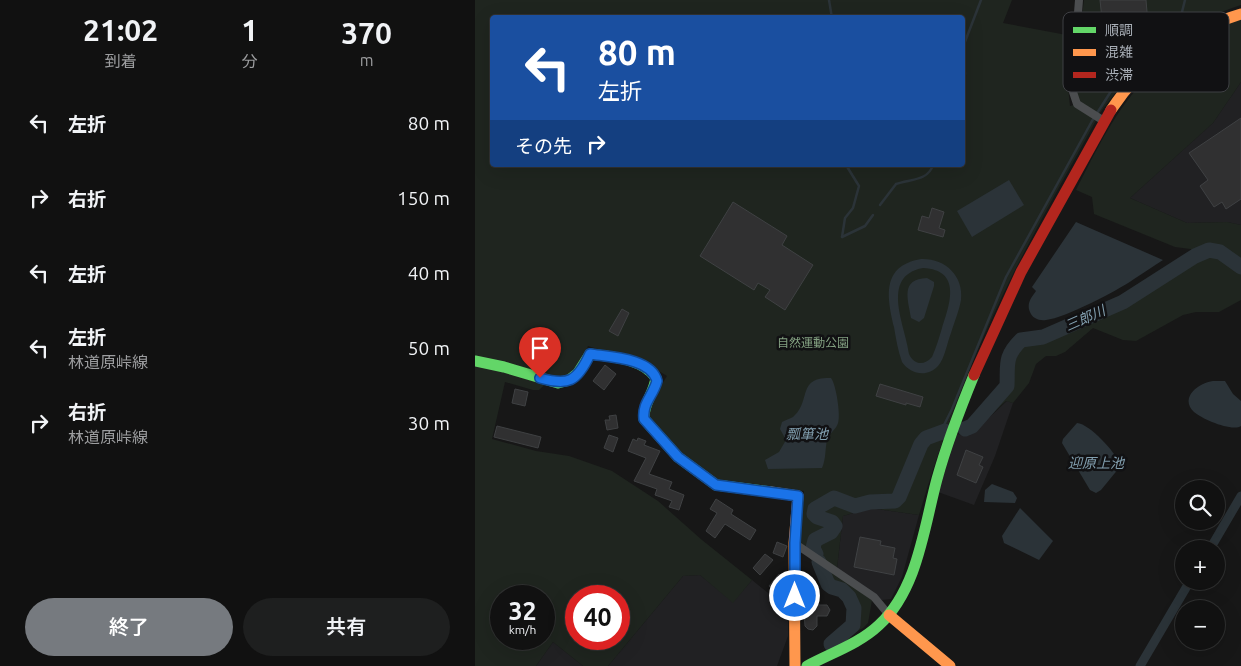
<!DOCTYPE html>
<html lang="ja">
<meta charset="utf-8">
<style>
:root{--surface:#111;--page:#1e1f1f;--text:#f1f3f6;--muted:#9c9d9f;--line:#303131;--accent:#767a7f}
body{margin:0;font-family:Ubuntu,"Noto Sans JP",sans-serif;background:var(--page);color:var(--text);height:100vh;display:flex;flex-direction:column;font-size:19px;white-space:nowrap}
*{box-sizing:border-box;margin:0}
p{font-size:16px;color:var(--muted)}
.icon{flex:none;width:28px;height:28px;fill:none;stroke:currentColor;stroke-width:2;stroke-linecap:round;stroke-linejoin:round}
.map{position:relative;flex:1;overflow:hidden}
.sheet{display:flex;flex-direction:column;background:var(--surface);width:475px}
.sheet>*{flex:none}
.hud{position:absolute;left:15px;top:15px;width:475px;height:152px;border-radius:5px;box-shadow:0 5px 20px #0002,0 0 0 1px var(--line);background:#1a4fa0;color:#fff;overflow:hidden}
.tools{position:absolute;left:700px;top:480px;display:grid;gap:10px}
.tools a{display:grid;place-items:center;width:50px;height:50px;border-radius:50%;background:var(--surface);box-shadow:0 5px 20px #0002,0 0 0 1px var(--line);font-size:25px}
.speed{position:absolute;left:15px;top:585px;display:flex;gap:10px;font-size:25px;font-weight:700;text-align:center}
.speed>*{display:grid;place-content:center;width:65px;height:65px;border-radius:50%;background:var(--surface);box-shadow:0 5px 20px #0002,0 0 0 1px var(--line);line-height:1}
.speed small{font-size:12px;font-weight:400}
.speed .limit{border:8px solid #d22;background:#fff;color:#111}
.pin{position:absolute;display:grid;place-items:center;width:42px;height:42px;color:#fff;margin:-51px -21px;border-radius:50% 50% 50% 0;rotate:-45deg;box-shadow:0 0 5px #0007}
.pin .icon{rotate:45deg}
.me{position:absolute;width:55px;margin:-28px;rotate:0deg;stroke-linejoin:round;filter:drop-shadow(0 0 4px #0008)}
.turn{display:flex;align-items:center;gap:18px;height:105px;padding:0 25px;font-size:22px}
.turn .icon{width:65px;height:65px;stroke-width:2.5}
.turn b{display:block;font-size:35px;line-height:42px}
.then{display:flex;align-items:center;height:48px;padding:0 25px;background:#0003;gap:10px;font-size:19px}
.eta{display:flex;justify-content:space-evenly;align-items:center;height:85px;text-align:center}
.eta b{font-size:30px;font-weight:600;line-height:35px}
.cta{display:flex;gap:10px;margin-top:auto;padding:10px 25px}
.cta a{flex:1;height:58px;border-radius:30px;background:var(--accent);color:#fff;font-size:20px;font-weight:600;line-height:58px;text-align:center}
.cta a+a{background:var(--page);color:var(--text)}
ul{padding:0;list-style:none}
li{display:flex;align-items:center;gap:15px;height:75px;padding:0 25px}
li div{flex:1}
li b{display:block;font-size:19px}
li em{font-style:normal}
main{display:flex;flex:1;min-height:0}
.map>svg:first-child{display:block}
.built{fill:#212123}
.green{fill:#1f251f;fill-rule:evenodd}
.water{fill:#2b3338;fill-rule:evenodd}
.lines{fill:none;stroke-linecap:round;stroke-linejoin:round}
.stream{stroke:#2b3338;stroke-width:2.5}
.canal{stroke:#2b3338;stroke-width:9}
.river{stroke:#2b3338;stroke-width:15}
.building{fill:#303031;stroke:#3f4143}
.street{stroke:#4b4d4f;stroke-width:8}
.fast{stroke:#63d668;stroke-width:11}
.slow{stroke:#ff974d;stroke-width:11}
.jam{stroke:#b3261e;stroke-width:11}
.route-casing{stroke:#114b97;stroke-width:12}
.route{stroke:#1a73e8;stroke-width:9}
.labels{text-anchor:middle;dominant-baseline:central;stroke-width:5;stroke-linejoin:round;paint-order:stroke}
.park-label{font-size:12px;fill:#83a081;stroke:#111113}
.water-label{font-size:14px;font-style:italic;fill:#829faf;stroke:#111113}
.key{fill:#111113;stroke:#3f4044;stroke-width:1}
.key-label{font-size:14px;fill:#a9afb7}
</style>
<main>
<section class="sheet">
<div class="eta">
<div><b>21:02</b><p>到着</p></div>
<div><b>1</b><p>分</p></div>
<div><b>370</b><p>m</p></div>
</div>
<ul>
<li><svg class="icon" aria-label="left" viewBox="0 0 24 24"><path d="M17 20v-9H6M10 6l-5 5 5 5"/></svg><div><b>左折</b></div><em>80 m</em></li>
<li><svg class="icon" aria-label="right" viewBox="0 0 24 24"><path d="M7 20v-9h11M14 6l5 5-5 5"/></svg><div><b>右折</b></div><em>150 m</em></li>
<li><svg class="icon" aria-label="left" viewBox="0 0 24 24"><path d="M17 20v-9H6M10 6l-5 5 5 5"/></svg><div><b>左折</b></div><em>40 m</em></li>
<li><svg class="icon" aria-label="left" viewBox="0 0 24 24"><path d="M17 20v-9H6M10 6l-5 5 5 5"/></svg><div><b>左折</b><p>林道原峠線</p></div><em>50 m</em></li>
<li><svg class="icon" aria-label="right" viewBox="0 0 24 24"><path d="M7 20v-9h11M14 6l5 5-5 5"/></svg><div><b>右折</b><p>林道原峠線</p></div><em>30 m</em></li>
</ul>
<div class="cta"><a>終了</a><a>共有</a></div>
</section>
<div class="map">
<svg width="766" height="666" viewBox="0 0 766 666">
<rect width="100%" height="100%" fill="#171717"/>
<g class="built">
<path d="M 766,82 L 766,225 L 752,222 L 712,223 L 655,198 L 738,123 Z"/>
<path d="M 532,401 L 538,403 L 520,456 L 499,505 L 463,492 L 482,434 L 494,436 Z"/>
<path d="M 395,508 L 444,515 L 427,577 L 416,599 L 407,600 L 362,568 L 368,516 Z"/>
<path d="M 225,575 L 258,602 L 277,580 L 313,609 L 313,636 L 302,666 L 133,666 L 208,576 Z"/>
<path d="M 78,642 L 108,666 L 61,666 Z"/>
</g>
<g class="green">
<path d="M 0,0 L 537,0 L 528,23 L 597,36 L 593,87 L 595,106 L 602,104 L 599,80 L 609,0 L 766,0 L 766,5 C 706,24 662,62 625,113 C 587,183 545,254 513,327 C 485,388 463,451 444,515 L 395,508 L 368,516 L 362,568 L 325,543 L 329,491 L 255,485 L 243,481 L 205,454 L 173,418 L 174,405 L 192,376 L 174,365 L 113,346 C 107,362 97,382 77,378 L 64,390 L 58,390 L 30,382 L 17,439 L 61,451 L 94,456 L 137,471 L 183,501 L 227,540 L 277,580 L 258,603 L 225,575 L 208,576 L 133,666 L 108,666 L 78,642 L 61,666 L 0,666 ZM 18,18 L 488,18 L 488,165 L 18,165 ZM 26,596 L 69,596 L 69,639 L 26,639 ZM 101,596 L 144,596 L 144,639 L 101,639 Z"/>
<path d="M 766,18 L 766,82 L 738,123 L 655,198 L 712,223 L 752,222 L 766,225 L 766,300 L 744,312 L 721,312 L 708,315 L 661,341 L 648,340 L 618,328 L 590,352 L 581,356 L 571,356 L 561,364 L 554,383 L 538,403 L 531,401 L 494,436 L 492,425 L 530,385 C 531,363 527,335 560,337 L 645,300 L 683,278 L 723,250 L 700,247 L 619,214 L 617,197 L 601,190 C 635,124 655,80 721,39 C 735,31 750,22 766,18 Z"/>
<path d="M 340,560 L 397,600 L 393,623 L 388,628 L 348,649 C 352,644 356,637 361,633 C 373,621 383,619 373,599 L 353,591 L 350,588 Z"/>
</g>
<g class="water">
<path d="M 534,180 L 549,205 L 497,237 L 482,211 Z"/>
<path d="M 601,222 L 688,260 C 678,266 669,273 659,279 C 642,291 590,318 571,320 C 564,321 557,318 555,312 C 551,303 557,297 561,291 L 557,287 Z"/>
<path d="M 446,259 C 469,258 489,275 486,300 C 484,311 479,323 476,333 C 472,343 470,358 463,366 C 452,378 435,374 427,362 C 423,351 421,339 419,327 C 412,297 406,266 446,259 ZM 448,268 C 487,270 475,304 467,328 C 464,338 461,348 457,357 C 449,366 439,365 434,354 C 431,327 404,276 448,268 Z"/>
<path d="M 452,278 L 459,282 L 459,286 L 449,318 L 444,322 L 436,318 C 433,299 425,279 452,278 Z"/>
<path d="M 356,378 C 361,384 366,416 363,423 C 361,430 354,433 352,440 C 350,449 351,459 347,468 L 293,469 L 290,460 L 304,452 L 311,440 L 305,429 L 307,422 C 310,420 315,419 318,417 C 337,401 321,377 356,378 Z"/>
<path d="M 738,381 L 750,381 L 758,394 L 766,401 L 766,426 C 757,432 727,419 719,412 C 704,397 724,383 738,381 Z"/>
<path d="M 602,423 C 615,424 640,452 645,464 L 644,468 L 626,490 L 621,493 L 615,490 L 587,443 L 588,439 Z"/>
<path d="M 517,484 L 538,492 L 542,498 L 540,503 L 509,502 L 510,490 Z"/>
<path d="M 545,508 L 578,541 L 564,560 L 529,543 L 527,536 Z"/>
</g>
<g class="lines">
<g class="stream">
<path d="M 354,0 L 357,18"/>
<path d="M 488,47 L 506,0"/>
<path d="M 488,64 L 490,73 L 488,94"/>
<path d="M 405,205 L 421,184 C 435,179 453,181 458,165"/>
<path d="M 367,237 L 370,218 L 378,208 L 384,186 L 371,165"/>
<path d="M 367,237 L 390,226 L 398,215"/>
<path d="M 465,433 L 477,409 L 531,277 L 617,121 L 640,85 L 656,66 L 703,28 L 710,0"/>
</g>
<g class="canal">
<path d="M 735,549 L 766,496"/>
<path d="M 665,666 L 715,581"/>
</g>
<g class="river">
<path d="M 490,429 L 497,426 L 532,386 C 533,364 529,357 546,340 L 568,337 L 648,302 L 720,256 L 734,250 L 745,252 L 766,267"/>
<path d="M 341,554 L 338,548 L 340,540 L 356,532 L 360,526 L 357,522 L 342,517 L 339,514 L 340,509 L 359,498 L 380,506 L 395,502 L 420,501 L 424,497 L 446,444 L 451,438 L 470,431"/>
<path d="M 344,562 L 353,584 L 357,587 L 367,590 L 374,597 L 379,608 L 378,625 L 356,644"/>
</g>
</g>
<g class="building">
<path d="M 625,0 L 671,0 L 673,24 L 628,29 Z"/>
<path d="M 766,118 L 766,199 L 751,209 L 747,202 L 739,207 L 725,186 L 733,180 L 714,153 Z"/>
<path d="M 258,202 L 312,236 L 307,245 L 338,265 L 310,310 L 290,297 L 295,290 L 283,283 L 279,290 L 225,256 Z"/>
<path d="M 457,208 L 469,212 L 464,228 L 470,230 L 468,237 L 443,230 L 447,216 L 454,218 Z"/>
<path d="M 147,309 L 154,313 L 143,336 L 134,331 Z"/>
<path d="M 130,365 L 141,374 L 129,390 L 118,381 Z"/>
<path d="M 405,384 L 448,397 L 445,407 L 431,403 L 431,405 L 401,396 Z"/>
<path d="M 40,389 L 53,392 L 50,406 L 37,403 Z"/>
<path d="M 141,415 L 143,428 L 132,430 L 130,420 L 135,420 L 134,416 Z"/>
<path d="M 22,426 L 66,437 L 63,448 L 19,437 Z"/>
<path d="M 134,435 L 143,438 L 138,452 L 129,448 Z"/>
<path d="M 163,438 L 171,441 L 169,445 L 185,451 L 174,474 L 197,482 L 194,489 L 209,495 L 204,510 L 194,507 L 197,501 L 180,495 L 182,489 L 159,481 L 171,458 L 153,451 L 158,439 L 162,441 Z"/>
<path d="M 491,450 L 508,457 L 504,465 L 508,467 L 501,483 L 482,475 Z"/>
<path d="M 241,499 L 258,510 L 256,514 L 281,530 L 275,540 L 250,524 L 240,538 L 231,531 L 242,513 L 235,509 Z"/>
<path d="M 385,537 L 406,541 L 405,545 L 420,548 L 418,558 L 422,559 L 419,575 L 379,567 Z"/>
<path d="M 302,542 L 312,546 L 308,557 L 298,553 Z"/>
<path d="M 290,554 L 298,560 L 285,575 L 278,568 Z"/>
<path d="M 304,574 L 312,581 L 302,593 L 294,586 Z"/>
<path d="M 327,581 L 340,581 L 341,605 L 352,605 L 355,610 L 352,616 L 342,616 L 342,626 L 338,630 L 333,629 L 330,626 Z"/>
</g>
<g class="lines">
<g class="street">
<path d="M 604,0 L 597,89 L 602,104 L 629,121"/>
<path d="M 319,543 L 399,597 L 414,615"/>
</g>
<g class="fast">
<path d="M 0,361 L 29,367 L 83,383 L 94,380 L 103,373 L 115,354 C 137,357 168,358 181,378 C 179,393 168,404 169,419 L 203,457 L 241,485 L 296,492"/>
<path d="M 332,666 C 356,653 384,644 404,625 C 443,589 449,527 462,479 C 472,443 485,409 499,375"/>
</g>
<g class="slow">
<path d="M 636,110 C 667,63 712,30 766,14"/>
<path d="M 296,492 L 323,496 L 319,543 L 320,666"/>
<path d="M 414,615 L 475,666"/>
</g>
<path class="jam" d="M 499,375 L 546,272 L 636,110"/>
</g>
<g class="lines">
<defs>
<path id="route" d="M 65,378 C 93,386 102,382 115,354 C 134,357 176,358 182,381 C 178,396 167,403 169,419 L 203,457 L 241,485 L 323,496 L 320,543 L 320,596"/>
</defs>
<use href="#route" class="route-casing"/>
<use href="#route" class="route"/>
</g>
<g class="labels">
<g class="park-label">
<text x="338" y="342">自然運動公園</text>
</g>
<g class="water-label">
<text transform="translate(610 318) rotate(-24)">三郎川</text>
<text x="332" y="434">瓢箪池</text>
<text x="621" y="463">迎原上池</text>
</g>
</g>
<rect x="588" y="12" width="166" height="80" rx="8" class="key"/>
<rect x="598" y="27" width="23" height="6" fill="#63d668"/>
<rect x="598" y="49" width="23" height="7" fill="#ff974d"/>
<rect x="598" y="72" width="23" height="6" fill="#b3261e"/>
<g class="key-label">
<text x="630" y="35">順調</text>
<text x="630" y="57">混雑</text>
<text x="630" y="80">渋滞</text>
</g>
</svg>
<div class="tools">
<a><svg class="icon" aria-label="search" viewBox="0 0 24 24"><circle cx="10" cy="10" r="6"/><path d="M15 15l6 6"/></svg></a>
<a>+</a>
<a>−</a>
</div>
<div class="speed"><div>32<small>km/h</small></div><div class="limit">40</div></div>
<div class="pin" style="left:65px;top:378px;background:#d93025"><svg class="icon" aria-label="arrive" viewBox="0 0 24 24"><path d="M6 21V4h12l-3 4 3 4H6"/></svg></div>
<svg class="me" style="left:320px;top:596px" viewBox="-20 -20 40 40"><circle r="17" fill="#1a73e8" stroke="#fff" stroke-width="3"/><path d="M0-11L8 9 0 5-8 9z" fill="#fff"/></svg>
<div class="hud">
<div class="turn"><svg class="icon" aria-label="left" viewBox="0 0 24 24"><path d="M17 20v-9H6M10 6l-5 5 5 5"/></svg><div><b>80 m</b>左折</div></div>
<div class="then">その先<svg class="icon" aria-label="right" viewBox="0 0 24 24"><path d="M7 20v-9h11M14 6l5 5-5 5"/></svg></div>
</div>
</div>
</main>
